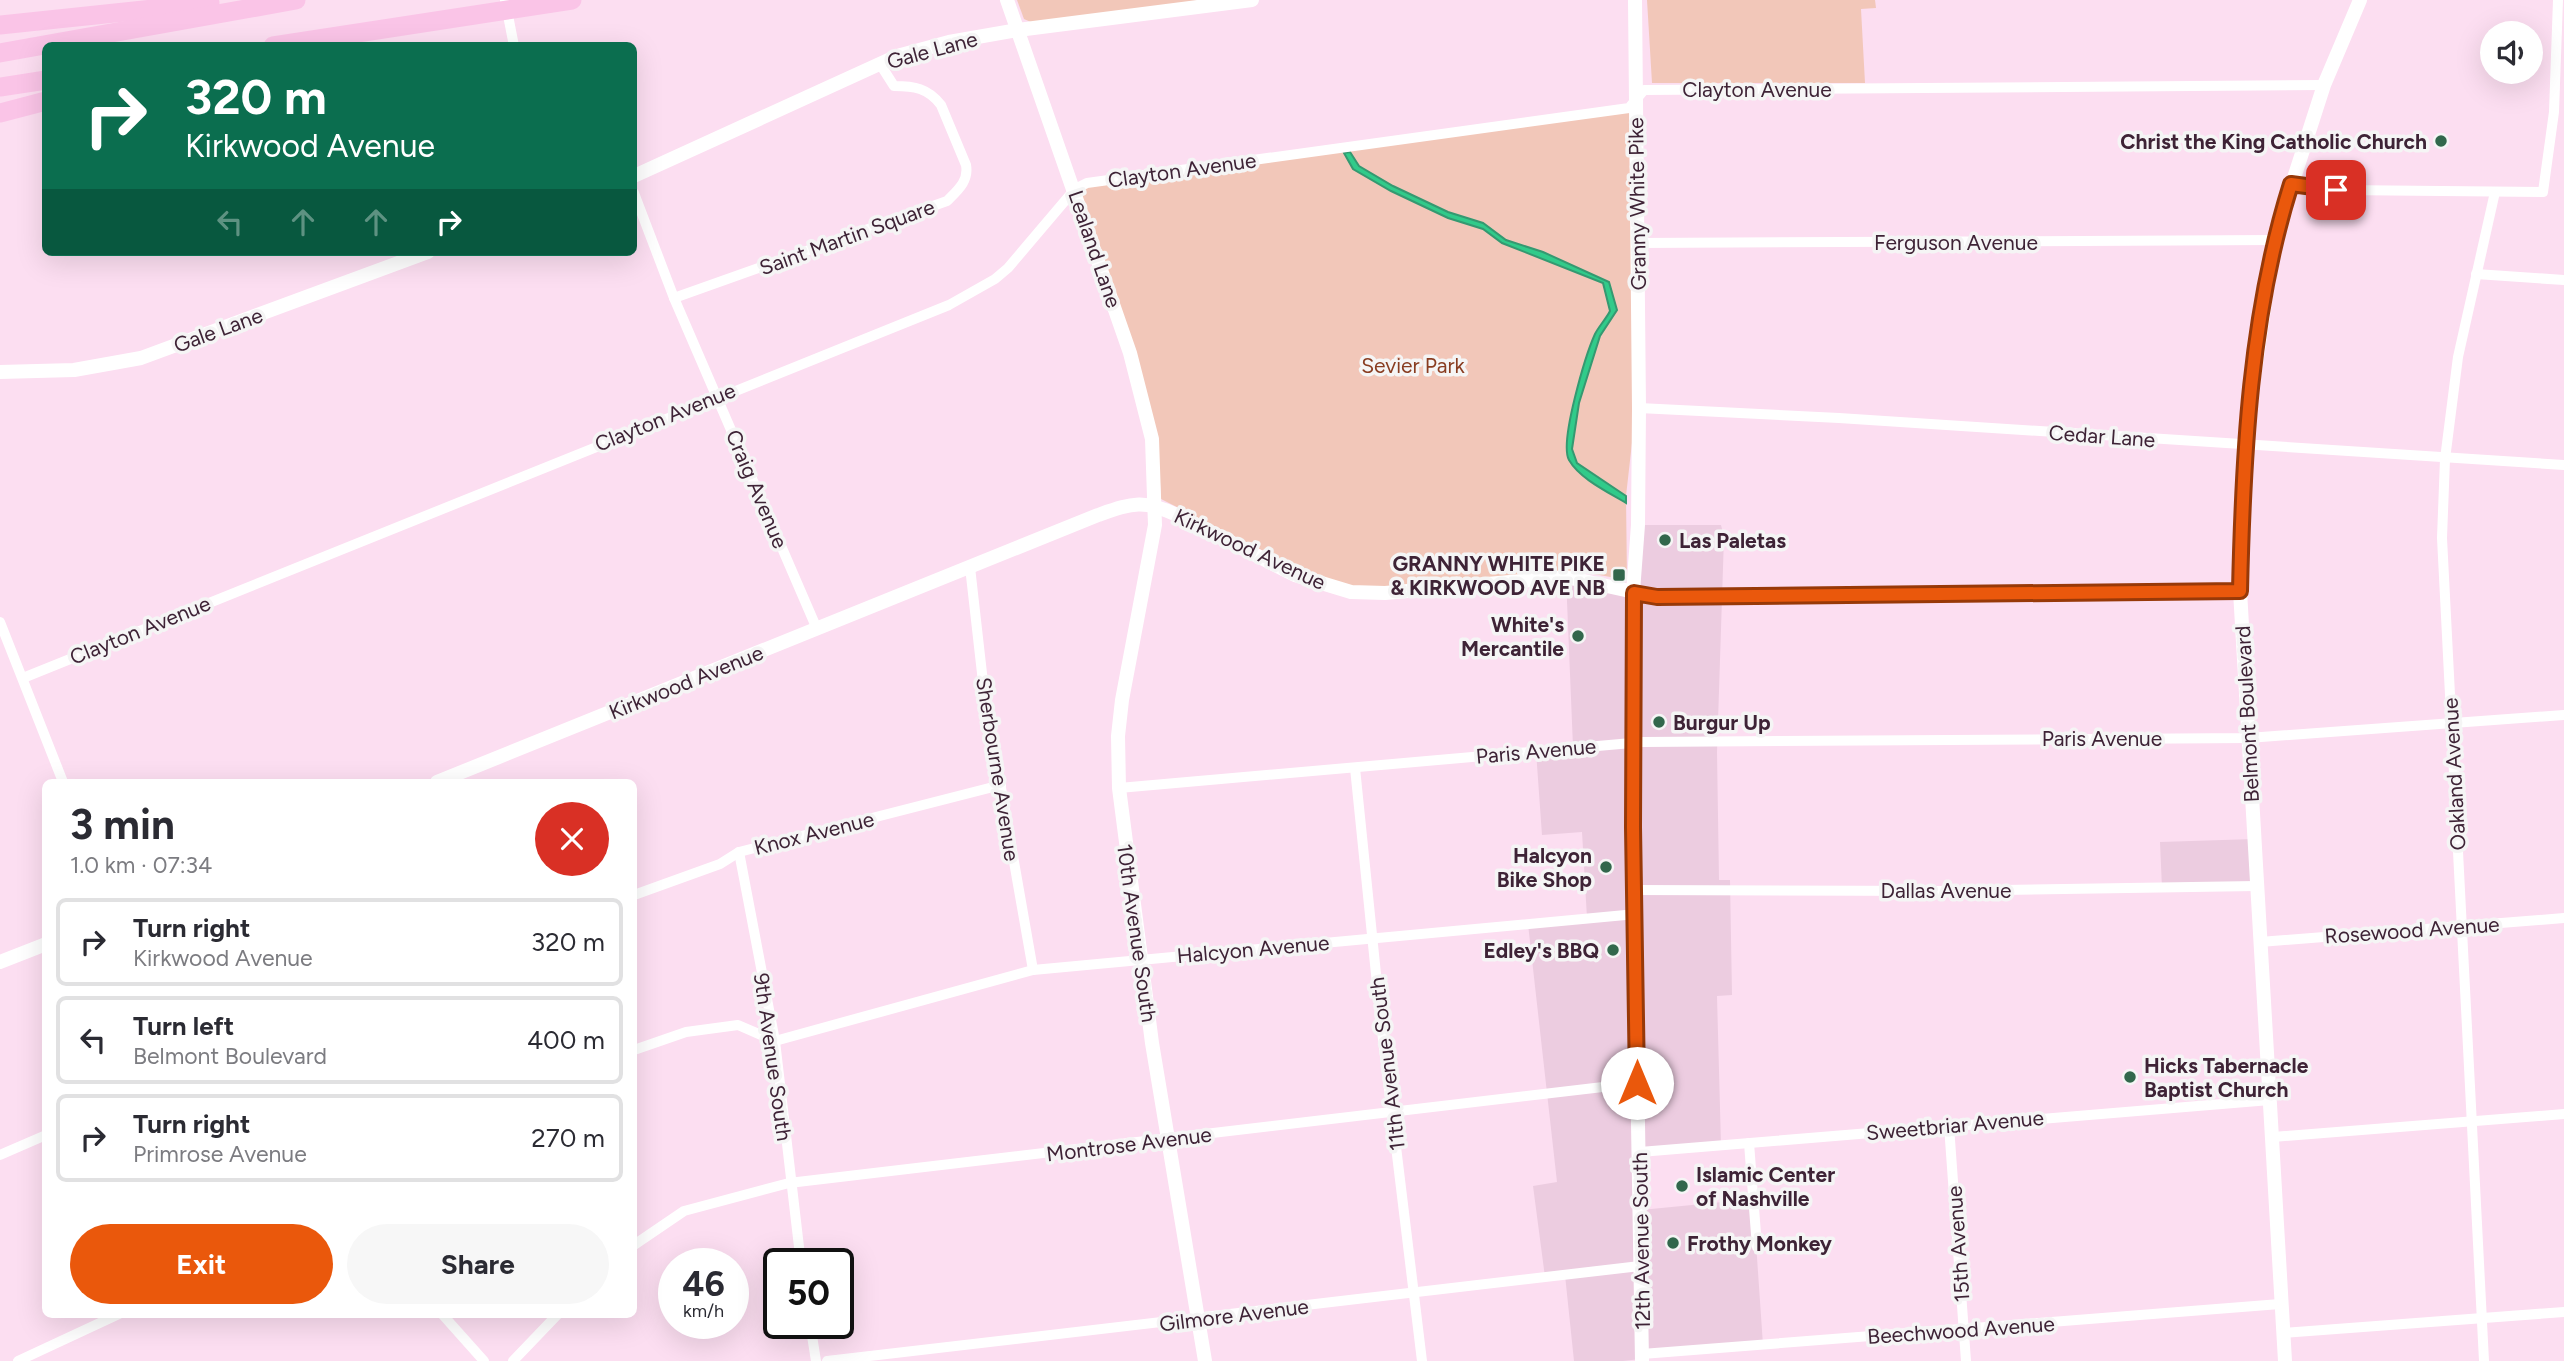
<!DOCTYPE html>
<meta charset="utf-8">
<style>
:root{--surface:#fff;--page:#f7f7f7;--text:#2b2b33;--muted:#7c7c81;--line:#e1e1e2;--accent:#ea580c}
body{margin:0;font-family:Figtree,sans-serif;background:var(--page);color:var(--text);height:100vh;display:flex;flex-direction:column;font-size:26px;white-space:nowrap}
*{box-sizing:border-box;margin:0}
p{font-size:23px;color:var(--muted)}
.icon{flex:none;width:38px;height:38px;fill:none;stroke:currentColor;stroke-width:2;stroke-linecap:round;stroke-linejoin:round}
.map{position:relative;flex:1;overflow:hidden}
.details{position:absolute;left:42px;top:779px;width:595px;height:539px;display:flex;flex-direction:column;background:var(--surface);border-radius:10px;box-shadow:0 7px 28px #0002}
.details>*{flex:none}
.hud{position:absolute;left:42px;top:42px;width:595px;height:214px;border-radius:10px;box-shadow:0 7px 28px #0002;background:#0b6e4f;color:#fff;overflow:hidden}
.buttons{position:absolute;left:2480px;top:21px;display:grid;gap:14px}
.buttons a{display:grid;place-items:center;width:63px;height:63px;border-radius:50%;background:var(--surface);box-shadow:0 7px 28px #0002;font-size:35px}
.speed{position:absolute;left:658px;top:1248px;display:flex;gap:14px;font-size:35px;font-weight:700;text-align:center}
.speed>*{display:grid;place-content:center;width:91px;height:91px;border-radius:50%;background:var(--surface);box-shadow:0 7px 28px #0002;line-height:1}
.speed small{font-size:18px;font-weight:400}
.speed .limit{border:4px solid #111;border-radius:10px;background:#fff;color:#111}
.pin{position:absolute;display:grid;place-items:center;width:60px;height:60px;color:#fff;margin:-30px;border-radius:14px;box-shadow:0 4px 10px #0006}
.me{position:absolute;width:77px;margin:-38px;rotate:0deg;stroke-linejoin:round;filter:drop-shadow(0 0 5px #0008)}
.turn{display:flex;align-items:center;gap:24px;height:147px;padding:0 28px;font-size:32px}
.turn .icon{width:91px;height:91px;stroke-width:2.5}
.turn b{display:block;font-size:49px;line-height:60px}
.lanes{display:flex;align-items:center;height:66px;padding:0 28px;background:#0003;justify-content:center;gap:35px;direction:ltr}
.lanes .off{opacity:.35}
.round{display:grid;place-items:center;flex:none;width:74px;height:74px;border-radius:37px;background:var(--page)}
.head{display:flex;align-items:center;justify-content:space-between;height:119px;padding:0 28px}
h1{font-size:42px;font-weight:700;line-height:52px}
.action{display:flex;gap:14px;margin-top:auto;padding:14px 28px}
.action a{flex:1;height:80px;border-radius:42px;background:var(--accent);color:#fff;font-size:28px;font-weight:700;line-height:80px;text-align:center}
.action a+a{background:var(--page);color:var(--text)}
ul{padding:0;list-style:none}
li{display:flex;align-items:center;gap:21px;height:88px;margin:0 14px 10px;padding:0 14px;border:4px solid var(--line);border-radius:10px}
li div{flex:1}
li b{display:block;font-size:26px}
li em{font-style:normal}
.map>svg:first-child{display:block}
.built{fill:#eccce0}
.green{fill:#f2c7b9}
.water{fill:#31cb8a;stroke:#359971;stroke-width:2}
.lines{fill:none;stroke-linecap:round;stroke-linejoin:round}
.street{stroke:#fff;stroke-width:10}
.secondary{stroke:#fff;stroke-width:14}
.highway{stroke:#fac4e7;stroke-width:19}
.route-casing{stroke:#983908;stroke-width:18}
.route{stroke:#ea580c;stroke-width:12}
.poi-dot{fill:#32674c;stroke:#f5f5f5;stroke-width:2.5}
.labels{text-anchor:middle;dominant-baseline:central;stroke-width:7;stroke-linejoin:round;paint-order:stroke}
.street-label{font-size:21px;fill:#3e2336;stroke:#f5f5f5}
.poi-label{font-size:21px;font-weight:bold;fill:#3e2336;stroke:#f5f5f5;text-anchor:end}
.park-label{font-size:21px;fill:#893d21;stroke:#f5f5f5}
</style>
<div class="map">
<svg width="2564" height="1361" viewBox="0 0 2564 1361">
<rect width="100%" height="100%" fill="#fcdef1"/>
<g class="built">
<path d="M 1638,525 L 1721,525 L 1724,537 L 1717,752 L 1719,880 L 1730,880 L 1732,995 L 1717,996 L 1721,1145 L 1641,1152 L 1641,1210 L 1753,1199 L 1763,1345 L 1623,1361 L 1574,1361 L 1565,1275 L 1545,1277 L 1533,1186 L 1557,1182 L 1528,924 L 1587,918 L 1582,832 L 1542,835 L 1536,751 L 1573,747 L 1566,577 L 1634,593 Z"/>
<path d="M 2254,839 L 2256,886 L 2162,888 L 2160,842 Z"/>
</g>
<g class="green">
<path d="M 1017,0 L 1209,0 L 1033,23 L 1024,19 Z"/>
<path d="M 1647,0 L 1875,0 L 1876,8 L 1861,9 L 1865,83 L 1652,83 Z"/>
<path d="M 1629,112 L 1634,425 L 1626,496 L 1627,580 L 1577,571 L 1370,589 L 1323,581 L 1161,499 C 1157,389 1114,291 1077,188 Z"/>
</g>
<path class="water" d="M 1350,152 L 1359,166 L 1393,186 L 1448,212 L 1483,223 L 1506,240 L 1543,252 L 1609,282 L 1617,310 L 1600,336 L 1579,403 L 1572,449 L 1577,463 L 1626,496 L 1626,503 C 1608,492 1580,479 1569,460 C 1559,442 1586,354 1595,334 C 1599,326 1606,319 1610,311 L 1603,283 L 1502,243 L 1483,229 L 1448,218 L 1391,191 L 1353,169 L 1344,153 Z"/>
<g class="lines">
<g class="street">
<path d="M 505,0 L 514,46"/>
<path d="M 2291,184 L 2340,190 L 2543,192 L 2554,112 L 2558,0"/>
<path d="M 634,193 L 674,298 L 817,629"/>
<path d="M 1638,243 L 2274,240"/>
<path d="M 2476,274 L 2564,280"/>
<path d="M 674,298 L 947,201 C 958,190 969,181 966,165 L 941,105 C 928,88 914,86 894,86 L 880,64"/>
<path d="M 1639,408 L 1839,418 L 2564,465"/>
<path d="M 970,567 L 984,691 L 1033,970"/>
<path d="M 0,622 L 63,782"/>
<path d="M 23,678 L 949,305 L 995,279 L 1008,268 L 1075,189 L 1087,183 L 1629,108 L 1644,90 L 2324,85"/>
<path d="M 1355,768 L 1381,1023 L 1422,1361"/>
<path d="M 1119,788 L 1643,742 L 2248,738 L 2564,715"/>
<path d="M 739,852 L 775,1041 L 801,1264"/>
<path d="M 1635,890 L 1942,891 L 2256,886"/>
<path d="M 634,895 L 720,864 L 739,852 L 1001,785"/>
<path d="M 2260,942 L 2564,918"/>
<path d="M 634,1050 L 686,1032 L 738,1025 L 775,1041 L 1033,970 L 1636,914"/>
<path d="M 1949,1126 L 1966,1361"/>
<path d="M 2273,1137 L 2564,1114"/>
<path d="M 1749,1143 L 1757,1247"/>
<path d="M 1640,1152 L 2270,1100"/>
<path d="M 0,1155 L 46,1135"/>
<path d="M 634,1245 L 684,1211 L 789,1183 L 1637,1083"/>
<path d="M 442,1314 L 484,1361"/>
<path d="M 810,1323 L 816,1361"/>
<path d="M 2282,1333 L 2564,1312"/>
<path d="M 1642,1354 L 2280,1304"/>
<path d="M 18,1361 L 119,1314"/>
<path d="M 513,1361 L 558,1314"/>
<path d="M 827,1361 L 1640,1266"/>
<path d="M 2484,1361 L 2442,538 L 2445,459 L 2458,357 L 2495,192"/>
</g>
<g class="secondary">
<path d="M 1007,0 L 1130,353 L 1152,439 L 1155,525 L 1122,700 L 1118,736 L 1119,788 L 1152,1043 L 1205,1361"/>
<path d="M 1635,0 L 1639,408 L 1638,525 L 1632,605 L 1633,827 L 1642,1361"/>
<path d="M 634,176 L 897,56 L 949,42 L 1018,30 L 1252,0"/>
<path d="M 0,372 L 74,370 L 141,358 L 428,252"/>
<path d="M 437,782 L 1098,515 C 1133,503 1143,499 1177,515 L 1295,575 L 1351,592 L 1385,593 L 1566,577 L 1657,597 L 2240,591"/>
<path d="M 0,962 L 46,944"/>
<path d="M 2285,1361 L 2240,591 L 2244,446 L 2274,240 L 2324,85 L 2360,0"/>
</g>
<g class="highway">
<path d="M 0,25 L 210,3"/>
<path d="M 273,46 L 572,0"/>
<path d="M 0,53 L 296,0"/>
<path d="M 0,87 L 46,80"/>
<path d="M 0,113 L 46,101"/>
</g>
</g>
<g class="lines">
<defs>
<path id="route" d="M 1637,1083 L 1633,827 L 1634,593 L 1657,597 L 2240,591 C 2243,455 2250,314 2291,184 L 2336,190"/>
</defs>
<use href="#route" class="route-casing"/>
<use href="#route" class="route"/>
</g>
<g class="poi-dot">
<circle cx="2441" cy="141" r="7"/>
<circle cx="1665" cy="540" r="7"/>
<rect x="1612" y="568" width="14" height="14" rx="3.5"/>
<circle cx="1578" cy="636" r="7"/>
<circle cx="1659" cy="722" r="7"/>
<circle cx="1606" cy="867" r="7"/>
<circle cx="1613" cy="950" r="7"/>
<circle cx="2130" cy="1077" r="7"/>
<circle cx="1682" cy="1186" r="7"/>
<circle cx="1673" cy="1243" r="7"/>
</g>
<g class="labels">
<g class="street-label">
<text transform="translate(932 50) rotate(-15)">Gale Lane</text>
<text x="1757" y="89">Clayton Avenue</text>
<text transform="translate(1182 170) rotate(-8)">Clayton Avenue</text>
<text transform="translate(1637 204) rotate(-91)">Granny White Pike</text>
<text transform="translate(847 237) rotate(-20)">Saint Martin Square</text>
<text x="1956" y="242">Ferguson Avenue</text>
<text transform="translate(1095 249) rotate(71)">Lealand Lane</text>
<text transform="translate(218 330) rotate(-20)">Gale Lane</text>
<text transform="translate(665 417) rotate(-22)">Clayton Avenue</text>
<text transform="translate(2102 436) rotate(4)">Cedar Lane</text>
<text transform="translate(757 489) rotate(67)">Craig Avenue</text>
<text transform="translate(1250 549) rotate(25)">Kirkwood Avenue</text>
<text transform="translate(140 630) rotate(-22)">Clayton Avenue</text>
<text transform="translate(686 682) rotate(-22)">Kirkwood Avenue</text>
<text transform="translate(2247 714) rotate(-93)">Belmont Boulevard</text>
<text x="2102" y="738">Paris Avenue</text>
<text transform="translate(1536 751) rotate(-5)">Paris Avenue</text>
<text transform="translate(998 769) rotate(81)">Sherbourne Avenue</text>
<text transform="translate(2454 774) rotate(-93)">Oakland Avenue</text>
<text transform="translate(814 833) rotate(-14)">Knox Avenue</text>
<text x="1946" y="890">Dallas Avenue</text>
<text transform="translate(2412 930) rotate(-4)">Rosewood Avenue</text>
<text transform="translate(1137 933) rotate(82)">10th Avenue South</text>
<text transform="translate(1253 949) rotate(-5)">Halcyon Avenue</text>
<text transform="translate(773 1057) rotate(82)">9th Avenue South</text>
<text transform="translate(1387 1064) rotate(-97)">11th Avenue South</text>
<text transform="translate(1955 1125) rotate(-5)">Sweetbriar Avenue</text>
<text transform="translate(1129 1144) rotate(-7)">Montrose Avenue</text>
<text transform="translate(1641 1241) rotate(-91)">12th Avenue South</text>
<text transform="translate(1958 1244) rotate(-94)">15th Avenue</text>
<text transform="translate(1234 1315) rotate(-7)">Gilmore Avenue</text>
<text transform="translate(1961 1330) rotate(-4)">Beechwood Avenue</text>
</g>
<g class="poi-label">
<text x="2427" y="141">Christ the King Catholic Church</text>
<text x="1679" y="540" text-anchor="start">Las Paletas</text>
<text x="1605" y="563">GRANNY WHITE PIKE<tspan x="1605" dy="24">&amp; KIRKWOOD AVE NB</tspan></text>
<text x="1564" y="624">White's<tspan x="1564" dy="24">Mercantile</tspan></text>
<text x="1673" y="722" text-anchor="start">Burgur Up</text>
<text x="1592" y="855">Halcyon<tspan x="1592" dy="24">Bike Shop</tspan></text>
<text x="1599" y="950">Edley's BBQ</text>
<text x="2144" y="1065" text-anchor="start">Hicks Tabernacle<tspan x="2144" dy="24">Baptist Church</tspan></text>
<text x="1696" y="1174" text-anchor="start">Islamic Center<tspan x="1696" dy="24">of Nashville</tspan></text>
<text x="1687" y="1243" text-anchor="start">Frothy Monkey</text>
</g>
<g class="park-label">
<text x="1413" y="365">Sevier Park</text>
</g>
</g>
</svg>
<div class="buttons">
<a><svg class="icon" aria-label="sound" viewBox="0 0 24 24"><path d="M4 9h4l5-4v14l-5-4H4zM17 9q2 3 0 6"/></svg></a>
</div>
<div class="speed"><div>46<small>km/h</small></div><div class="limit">50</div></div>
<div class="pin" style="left:2336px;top:190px;background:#d93025"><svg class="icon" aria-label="arrive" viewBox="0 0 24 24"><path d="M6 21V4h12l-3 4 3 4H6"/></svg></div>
<svg class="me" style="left:1637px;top:1083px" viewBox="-20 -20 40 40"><circle r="19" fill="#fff"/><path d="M0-13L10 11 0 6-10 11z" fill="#ea580c"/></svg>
<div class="hud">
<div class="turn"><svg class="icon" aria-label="right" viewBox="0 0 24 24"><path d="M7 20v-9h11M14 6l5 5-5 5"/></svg><div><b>320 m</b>Kirkwood Avenue</div></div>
<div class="lanes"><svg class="icon off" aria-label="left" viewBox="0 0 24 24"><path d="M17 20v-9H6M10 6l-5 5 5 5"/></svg><svg class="icon off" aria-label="ahead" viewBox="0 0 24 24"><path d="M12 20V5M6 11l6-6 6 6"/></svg><svg class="icon off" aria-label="ahead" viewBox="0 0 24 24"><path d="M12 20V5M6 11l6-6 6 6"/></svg><svg class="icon" aria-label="right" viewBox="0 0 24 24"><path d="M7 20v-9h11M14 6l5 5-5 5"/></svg></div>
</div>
<section class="details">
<div class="head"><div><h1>3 min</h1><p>1.0 km · 07:34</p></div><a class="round" style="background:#d93025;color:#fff"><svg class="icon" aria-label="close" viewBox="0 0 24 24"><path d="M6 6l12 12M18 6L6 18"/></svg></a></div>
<ul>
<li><svg class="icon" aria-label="right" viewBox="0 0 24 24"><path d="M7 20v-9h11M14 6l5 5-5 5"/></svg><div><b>Turn right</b><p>Kirkwood Avenue</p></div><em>320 m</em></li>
<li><svg class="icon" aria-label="left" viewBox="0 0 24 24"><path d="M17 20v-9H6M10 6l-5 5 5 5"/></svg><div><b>Turn left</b><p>Belmont Boulevard</p></div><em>400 m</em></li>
<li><svg class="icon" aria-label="right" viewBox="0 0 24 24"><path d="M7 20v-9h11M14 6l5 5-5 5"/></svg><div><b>Turn right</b><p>Primrose Avenue</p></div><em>270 m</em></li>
</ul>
<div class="action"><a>Exit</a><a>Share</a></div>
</section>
</div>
